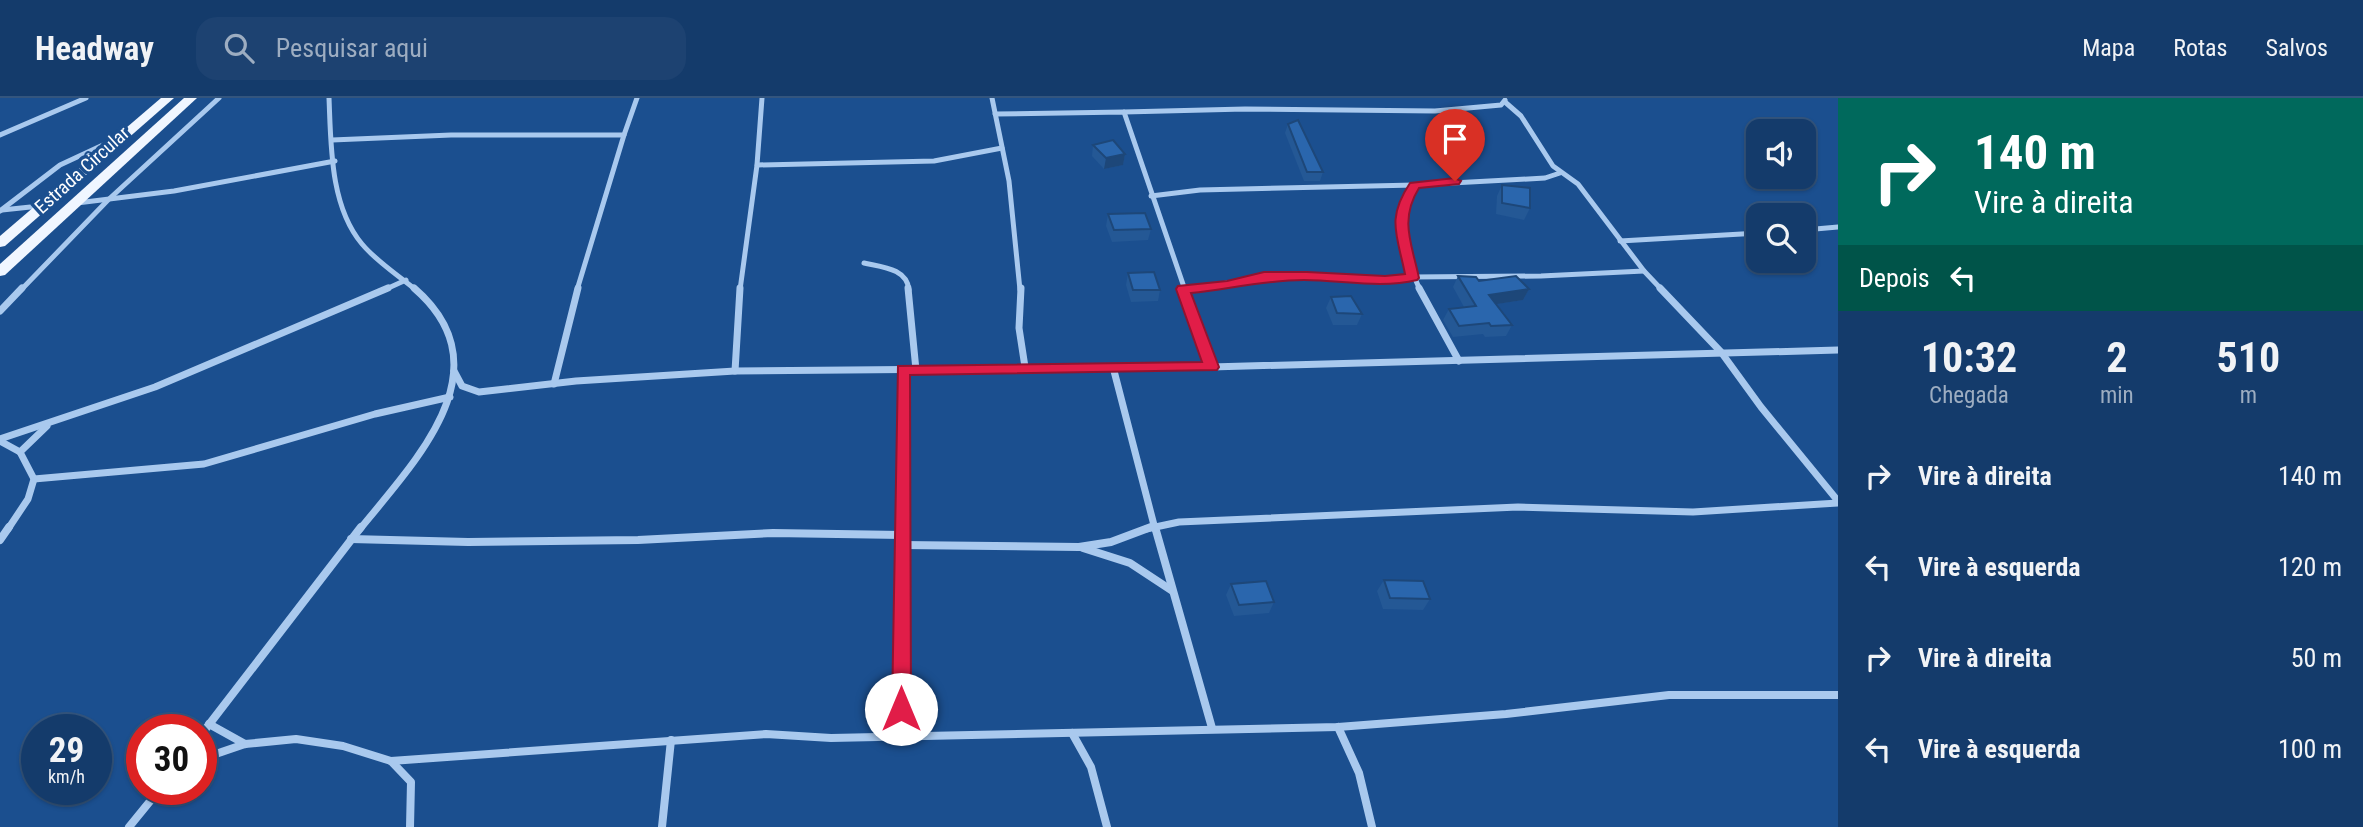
<!DOCTYPE html>
<html lang="pt">
<meta charset="utf-8">
<style>
:root{--surface:#143b6b;--page:#1d4271;--text:#f1f3f6;--muted:#9dadc1;--line:#33557e}
body{margin:0;font-family:"Roboto Condensed",sans-serif;background:var(--page);color:var(--text);height:100vh;display:flex;flex-direction:column;font-size:26px;white-space:nowrap}
*{box-sizing:border-box;margin:0}
p{font-size:23px;color:var(--muted)}
.icon{flex:none;width:38px;height:38px;fill:none;stroke:currentColor;stroke-width:2;stroke-linecap:round;stroke-linejoin:round}
.map{position:relative;flex:1;overflow:hidden}
.details{display:flex;flex-direction:column;background:var(--surface);width:525px}
.details>*{flex:none}
.top-card{background:#00695c;color:#fff;overflow:hidden}
.buttons{position:absolute;left:1746px;top:21px;display:grid;gap:14px}
.buttons a{display:grid;place-items:center;width:70px;height:70px;border-radius:14px;background:var(--surface);box-shadow:0 2px 5px #0004,0 0 0 2px var(--line);font-size:35px}
.speed{position:absolute;left:21px;top:616px;display:flex;gap:14px;font-size:35px;font-weight:700;text-align:center}
.speed>*{display:grid;place-content:center;width:91px;height:91px;border-radius:50%;background:var(--surface);box-shadow:0 2px 5px #0004,0 0 0 2px var(--line);line-height:1}
.speed small{font-size:18px;font-weight:400}
.speed .limit{border:10px solid #d22;background:#fff;color:#111}
.pin{position:absolute;display:grid;place-items:center;width:60px;height:60px;color:#fff;margin:-72px -30px;border-radius:50% 50% 50% 0;rotate:-45deg;box-shadow:0 0 7px #0007}
.pin .icon{rotate:45deg}
.me{position:absolute;width:77px;margin:-38px;rotate:0deg;stroke-linejoin:round;filter:drop-shadow(0 0 5px #0008)}
.turn{display:flex;align-items:center;gap:24px;height:147px;padding:0 21px;font-size:32px}
.turn .icon{width:91px;height:91px;stroke-width:2.5}
.turn b{display:block;font-size:49px;line-height:60px}
.then{display:flex;align-items:center;height:66px;padding:0 21px;background:#0003;gap:14px;font-size:26px}
.eta{display:flex;justify-content:space-evenly;align-items:center;height:119px;text-align:center}
.eta b{font-size:42px;font-weight:700;line-height:49px}
ul{padding:0;list-style:none}
li{display:flex;align-items:center;gap:21px;height:91px;padding:0 21px}
li div{flex:1}
li b{display:block;font-size:26px}
li em{font-style:normal}
header{display:flex;align-items:center;gap:42px;box-sizing:border-box;height:98px;padding:0 35px;background:var(--surface);border-bottom:2px solid var(--line)}
header strong{font-size:33px}
nav{display:flex;gap:38px;margin-inline-start:auto;font-size:24px}
.search{width:490px;height:63px;background:var(--page);display:flex;align-items:center;gap:18px;box-sizing:border-box;padding:0 24px;border-radius:21px;color:var(--muted);font-size:26px}
main{display:flex;flex:1;min-height:0}
.map>svg:first-child{display:block}
.lines{fill:none;stroke-linecap:round;stroke-linejoin:round}
.minor-far2{stroke:#a9c9ee;stroke-width:5}
.minor-far1{stroke:#a9c9ee;stroke-width:7}
.minor{stroke:#a9c9ee;stroke-width:8}
.primary{fill:#f0f6ff;fill-rule:evenodd}
.wall{fill:#245895}
.shaded-wall{fill:#1d4779}
.building{fill:#2a66ad;stroke:#1d4779;stroke-width:2}
.route{fill:#e11d48;stroke:#92132f;stroke-width:2}
.labels{text-anchor:middle;dominant-baseline:central;stroke-width:7;stroke-linejoin:round;paint-order:stroke}
.far-street-label{font-size:19px;fill:#fff;stroke:#1b4f8f}
</style>
<header>
<strong>Headway</strong>
<div class="search"><svg class="icon" aria-label="search" viewBox="0 0 24 24"><circle cx="10" cy="10" r="6"/><path d="M15 15l6 6"/></svg>Pesquisar aqui</div>
<nav><a>Mapa</a><a>Rotas</a><a>Salvos</a></nav>
</header>
<main>
<div class="map">
<svg width="1838" height="729" viewBox="0 0 1838 729">
<rect width="100%" height="100%" fill="#1b4f8f"/>
<g class="lines">
<g class="minor-far2">
<path d="M 329,0 C 331,47 330,108 362,146 C 377,164 398,177 416,192"/>
<path d="M 992,0 L 1009,83 L 1020,192"/>
<path d="M 1505,4 L 1521,18 L 1553,68 L 1578,86 L 1644,173 L 1662,192"/>
<path d="M 1124,14 L 1245,11 L 1435,13 L 1501,7 L 1505,2"/>
<path d="M 995,16 L 1124,14 L 1185,192"/>
<path d="M 0,37 L 86,0"/>
<path d="M 332,42 L 451,37 L 624,37 L 637,0"/>
<path d="M 757,67 L 934,63 L 1002,50"/>
<path d="M 1151,98 L 1200,92 L 1415,87"/>
<path d="M 77,105 L 174,93 L 335,63"/>
<path d="M 2,112 L 40,108"/>
<path d="M 0,113 L 60,67 L 118,40"/>
<path d="M 1804,132 L 1838,129"/>
<path d="M 1620,143 L 1759,135"/>
<path d="M 864,165 C 881,169 907,170 909,192"/>
<path d="M 1183,191 L 1286,177 L 1385,183 L 1413,179 L 1541,178 L 1644,173"/>
<path d="M 21,192 L 108,102 L 219,0"/>
<path d="M 384,192 L 406,182"/>
<path d="M 577,192 L 624,37"/>
<path d="M 740,192 L 757,67 L 762,0"/>
<path d="M 1420,192 C 1403,154 1393,125 1415,87 L 1545,80 L 1560,75"/>
</g>
<g class="minor-far1">
<path d="M 908,190 L 916,272"/>
<path d="M 1021,190 L 1019,230 L 1025,269"/>
<path d="M 1184,190 L 1211,269"/>
<path d="M 1419,190 L 1459,263"/>
<path d="M 1660,190 L 1721,254 L 1761,309 L 1838,403"/>
<path d="M 1183,191 L 1190,190"/>
<path d="M 0,213 L 22,190"/>
<path d="M 1113,269 L 1155,431"/>
<path d="M 454,273 L 462,288 L 479,294 L 576,283 L 735,273 L 1211,269 L 1838,252"/>
<path d="M 735,273 L 740,190"/>
<path d="M 554,286 L 578,190"/>
<path d="M 0,341 L 155,289 L 388,190"/>
<path d="M 0,343 L 20,354 L 34,381 L 28,401 L 8,431"/>
<path d="M 20,354 L 47,328"/>
<path d="M 34,381 L 204,366 L 375,316 L 450,299"/>
<path d="M 360,431 C 416,362 507,270 414,190"/>
<path d="M 902,431 L 903,272"/>
<path d="M 1146,431 L 1179,424 L 1518,409 L 1693,414 L 1838,405"/>
</g>
<g class="minor">
<path d="M 1155,429 L 1212,630"/>
<path d="M 351,441 L 468,444 L 638,442 L 773,435 L 902,437"/>
<path d="M 0,442 L 9,429"/>
<path d="M 902,447 L 1079,449 L 1111,444 L 1151,429"/>
<path d="M 1083,450 L 1130,465 L 1171,492"/>
<path d="M 209,626 L 245,646"/>
<path d="M 1338,629 L 1359,675 L 1372,729"/>
<path d="M 1072,635 L 1091,669 L 1107,729"/>
<path d="M 201,637 L 361,429"/>
<path d="M 901,638 L 902,429"/>
<path d="M 201,661 L 245,646 L 296,641 L 343,648 L 391,663 L 411,684 L 410,729"/>
<path d="M 391,663 L 766,636 L 831,640 L 1338,629 L 1506,616 L 1669,597 L 1838,597"/>
<path d="M 129,729 L 160,691"/>
<path d="M 662,729 L 671,642"/>
</g>
<g class="primary">
<path d="M 161,0 L 174,0 L 5,148 L 0,149 L 0,138 Z"/>
<path d="M 184,0 L 197,0 L 5,177 L 0,178 L 0,166 Z"/>
</g>
</g>
<g class="wall">
<path d="M 1288,26 L 1323,74 L 1320,83 L 1304,83 L 1285,35 Z"/>
<path d="M 1093,47 L 1125,56 L 1123,67 L 1104,71 L 1092,58 Z"/>
<path d="M 1502,87 L 1530,110 L 1524,122 L 1496,116 L 1497,98 Z"/>
<path d="M 1108,116 L 1151,131 L 1148,142 L 1112,144 L 1106,128 Z"/>
<path d="M 1128,175 L 1160,192 L 1158,203 L 1131,204 L 1126,187 Z"/>
<path d="M 1458,178 L 1529,191 L 1523,202 L 1496,206 L 1512,227 L 1506,238 L 1485,239 L 1483,236 L 1453,239 L 1443,222 L 1449,211 L 1464,209 L 1453,189 Z"/>
<path d="M 1331,199 L 1362,216 L 1357,227 L 1333,227 L 1326,210 Z"/>
<path d="M 1384,482 L 1430,501 L 1423,512 L 1383,511 L 1377,493 Z"/>
<path d="M 1231,486 L 1274,504 L 1269,515 L 1234,518 L 1226,497 Z"/>
</g>
<g class="shaded-wall">
<path d="M 1125,56 L 1123,67 L 1104,71 L 1106,60 Z"/>
<path d="M 1529,191 L 1523,202 L 1484,208 L 1489,197 Z"/>
</g>
<g class="building">
<path d="M 1298,22 L 1323,74 L 1307,74 L 1288,26 Z"/>
<path d="M 1113,42 L 1125,56 L 1106,60 L 1093,47 Z"/>
<path d="M 1502,87 L 1530,90 L 1530,110 L 1502,105 Z"/>
<path d="M 1145,115 L 1151,131 L 1114,132 L 1108,116 Z"/>
<path d="M 1154,174 L 1160,192 L 1133,192 L 1128,175 Z"/>
<path d="M 1458,178 L 1476,179 L 1479,183 L 1516,178 L 1529,191 L 1489,197 L 1512,227 L 1491,228 L 1489,225 L 1459,228 L 1449,211 L 1476,208 Z"/>
<path d="M 1351,198 L 1362,216 L 1337,215 L 1331,199 Z"/>
<path d="M 1384,482 L 1423,483 L 1430,501 L 1390,500 Z"/>
<path d="M 1266,483 L 1274,504 L 1239,507 L 1231,486 Z"/>
</g>
<path class="route" d="M 1455,80 L 1461,83 L 1459,86 L 1419,90 C 1399,122 1412,146 1419,180 L 1417,182 C 1380,191 1342,182 1304,182 C 1265,182 1229,191 1191,195 L 1219,269 L 1217,272 L 910,277 L 911,611 L 908,617 L 901,620 L 895,617 L 892,611 L 898,268 L 1202,264 L 1176,191 L 1178,188 L 1227,183 L 1264,174 L 1307,174 L 1385,178 L 1405,176 C 1397,136 1386,121 1410,85 Z"/>
<g class="labels">
<g class="far-street-label">
<text transform="translate(82 72) rotate(-42)">Estrada Circular</text>
</g>
</g>
</svg>
<div class="buttons">
<a><svg class="icon" aria-label="sound" viewBox="0 0 24 24"><path d="M4 9h4l5-4v14l-5-4H4zM17 9q2 3 0 6"/></svg></a>
<a><svg class="icon" aria-label="search" viewBox="0 0 24 24"><circle cx="10" cy="10" r="6"/><path d="M15 15l6 6"/></svg></a>
</div>
<div class="speed"><div>29<small>km/h</small></div><div class="limit">30</div></div>
<div class="pin" style="left:1455px;top:83px;background:#d93025"><svg class="icon" aria-label="arrive" viewBox="0 0 24 24"><path d="M6 21V4h12l-3 4 3 4H6"/></svg></div>
<svg class="me" style="left:901px;top:611px" viewBox="-20 -20 40 40"><circle r="19" fill="#fff"/><path d="M0-13L10 11 0 6-10 11z" fill="#e11d48"/></svg>
</div>
<section class="details">
<div class="top-card">
<div class="turn"><svg class="icon" aria-label="right" viewBox="0 0 24 24"><path d="M7 20v-9h11M14 6l5 5-5 5"/></svg><div><b>140 m</b>Vire à direita</div></div>
<div class="then">Depois<svg class="icon" aria-label="left" viewBox="0 0 24 24"><path d="M17 20v-9H6M10 6l-5 5 5 5"/></svg></div>
</div>
<div class="eta">
<div><b>10:32</b><p>Chegada</p></div>
<div><b>2</b><p>min</p></div>
<div><b>510</b><p>m</p></div>
</div>
<ul>
<li><svg class="icon" aria-label="right" viewBox="0 0 24 24"><path d="M7 20v-9h11M14 6l5 5-5 5"/></svg><div><b>Vire à direita</b></div><em>140 m</em></li>
<li><svg class="icon" aria-label="left" viewBox="0 0 24 24"><path d="M17 20v-9H6M10 6l-5 5 5 5"/></svg><div><b>Vire à esquerda</b></div><em>120 m</em></li>
<li><svg class="icon" aria-label="right" viewBox="0 0 24 24"><path d="M7 20v-9h11M14 6l5 5-5 5"/></svg><div><b>Vire à direita</b></div><em>50 m</em></li>
<li><svg class="icon" aria-label="left" viewBox="0 0 24 24"><path d="M17 20v-9H6M10 6l-5 5 5 5"/></svg><div><b>Vire à esquerda</b></div><em>100 m</em></li>
</ul>
</section>
</main>
